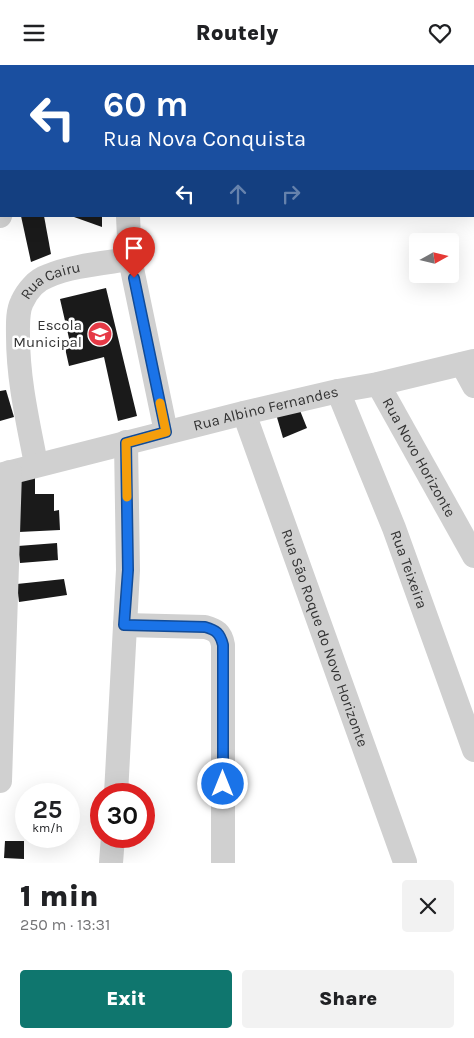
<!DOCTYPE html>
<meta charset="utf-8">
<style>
:root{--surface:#fff;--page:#f2f2f2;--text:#202124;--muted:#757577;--accent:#0f766e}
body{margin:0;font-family:Karla,sans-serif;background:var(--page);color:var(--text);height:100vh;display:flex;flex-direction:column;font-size:19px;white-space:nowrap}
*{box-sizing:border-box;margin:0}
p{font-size:16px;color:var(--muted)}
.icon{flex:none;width:28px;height:28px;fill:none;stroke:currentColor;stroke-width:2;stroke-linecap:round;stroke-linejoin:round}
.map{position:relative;height:798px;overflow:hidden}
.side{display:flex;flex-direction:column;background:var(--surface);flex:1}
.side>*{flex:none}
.banner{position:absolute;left:0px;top:0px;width:475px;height:152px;box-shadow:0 5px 20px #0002;background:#1a4fa0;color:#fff;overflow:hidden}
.needle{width:32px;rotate:82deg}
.tools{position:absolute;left:409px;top:168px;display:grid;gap:10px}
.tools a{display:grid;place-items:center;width:50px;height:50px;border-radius:5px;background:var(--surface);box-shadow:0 5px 20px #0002;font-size:25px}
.speed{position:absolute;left:15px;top:718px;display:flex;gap:10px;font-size:25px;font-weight:700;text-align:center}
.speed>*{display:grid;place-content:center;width:65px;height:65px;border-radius:50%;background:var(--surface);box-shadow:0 5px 20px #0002;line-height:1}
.speed small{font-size:12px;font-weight:400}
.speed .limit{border:8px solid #d22;background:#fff;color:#111}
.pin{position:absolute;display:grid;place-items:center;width:42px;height:42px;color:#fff;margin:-51px -21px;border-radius:50% 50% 50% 0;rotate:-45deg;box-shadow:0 0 5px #0007}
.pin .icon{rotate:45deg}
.me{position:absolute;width:55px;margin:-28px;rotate:0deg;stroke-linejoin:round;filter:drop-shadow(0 0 4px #0008)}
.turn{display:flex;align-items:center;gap:18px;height:105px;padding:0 20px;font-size:22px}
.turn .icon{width:65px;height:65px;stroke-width:2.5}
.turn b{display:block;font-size:35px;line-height:42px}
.lanes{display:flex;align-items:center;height:48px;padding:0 20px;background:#0003;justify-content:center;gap:25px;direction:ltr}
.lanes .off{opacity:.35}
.round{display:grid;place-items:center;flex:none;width:52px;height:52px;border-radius:5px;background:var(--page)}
.head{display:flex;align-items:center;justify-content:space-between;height:85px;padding:0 20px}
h1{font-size:30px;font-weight:800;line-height:38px}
.button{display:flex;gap:10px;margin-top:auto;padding:10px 20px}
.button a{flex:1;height:58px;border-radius:5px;background:var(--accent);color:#fff;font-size:20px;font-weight:800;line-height:58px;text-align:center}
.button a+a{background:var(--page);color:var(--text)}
header{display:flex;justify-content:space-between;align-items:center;height:65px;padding:0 20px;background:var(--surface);font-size:22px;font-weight:800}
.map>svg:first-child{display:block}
.building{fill:#1a1a1a}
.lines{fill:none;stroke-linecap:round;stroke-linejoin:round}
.path{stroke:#cdcdcd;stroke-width:3;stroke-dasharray:2.5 2.5;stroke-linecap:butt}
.minor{stroke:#d0d0d0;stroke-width:24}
.route-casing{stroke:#114b97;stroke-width:12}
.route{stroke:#1a73e8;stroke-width:9}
.slow{stroke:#f59e0b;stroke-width:9}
.labels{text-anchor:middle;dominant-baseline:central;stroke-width:5;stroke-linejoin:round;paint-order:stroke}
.street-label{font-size:15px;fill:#333;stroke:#fff}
.poi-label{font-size:15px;fill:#333;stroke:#fff;text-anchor:end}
</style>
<header><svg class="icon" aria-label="menu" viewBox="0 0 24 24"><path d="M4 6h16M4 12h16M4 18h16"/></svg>Routely<svg class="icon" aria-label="heart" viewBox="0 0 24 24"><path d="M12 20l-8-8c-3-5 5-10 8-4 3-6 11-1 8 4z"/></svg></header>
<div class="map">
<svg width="474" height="798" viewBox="0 0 474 798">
<rect width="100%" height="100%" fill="#fff"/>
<g class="building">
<path d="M 21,151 L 44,151 L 51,189 L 31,197 Z"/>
<path d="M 102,151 L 102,162 L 74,152 L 74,151 Z"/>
<path d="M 106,223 L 137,351 L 118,356 L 104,292 L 69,301 L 65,283 L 71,282 L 60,234 Z"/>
<path d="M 6,325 L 14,352 L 0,356 L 0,326 Z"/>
<path d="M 299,343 L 307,363 L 283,373 L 276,349 Z"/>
<path d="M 35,405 L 35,429 L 54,429 L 54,446 L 59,445 L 60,465 L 19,467 L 19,407 Z"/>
<path d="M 57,478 L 58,495 L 20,498 L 18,481 Z"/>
<path d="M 64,514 L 67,530 L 19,537 L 17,519 Z"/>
<path d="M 5,776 L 24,776 L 24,794 L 4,793 Z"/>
</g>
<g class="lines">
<path class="path" d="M 455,1 L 457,0"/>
<g class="minor">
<path d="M 1,0 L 1,1"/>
<path d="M 112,0 L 112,1"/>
<path d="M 228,0 L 228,1"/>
<path d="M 0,151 L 1,148"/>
<path d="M 128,151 L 130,194 L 166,367"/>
<path d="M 462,299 L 474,321"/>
<path id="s1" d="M 378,319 L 474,491"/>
<path id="s2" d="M 338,326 L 394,463 L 474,685"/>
<path id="s3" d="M 244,348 L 405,797"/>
<path id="s4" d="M 36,399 C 28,357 18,315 18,271 C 18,261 17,247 22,237 C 27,226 36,215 48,211 C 70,201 105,198 130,194"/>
<path id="s5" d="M 0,410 L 244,348 L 338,326 L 378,319 L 474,296"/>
<path d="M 125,560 L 205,562 C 216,565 221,568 223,580 L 223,798"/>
<path d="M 0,716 L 10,407"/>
<path d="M 116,729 L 128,505 L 126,377"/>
<path d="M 111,798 L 113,771"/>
</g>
</g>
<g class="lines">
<defs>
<path id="route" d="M 134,213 L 166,367 L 126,378 L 128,505 L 124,560 L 205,562 C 216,565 220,568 223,580 L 223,719"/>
</defs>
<use href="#route" class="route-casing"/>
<use href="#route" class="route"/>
<path class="slow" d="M 127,432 L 126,378 L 166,367 L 160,338"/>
</g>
<defs>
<symbol id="school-disc" viewBox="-11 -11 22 22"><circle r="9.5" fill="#e63946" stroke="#fff"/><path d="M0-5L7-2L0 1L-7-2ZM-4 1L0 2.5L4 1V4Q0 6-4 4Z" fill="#fff"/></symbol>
</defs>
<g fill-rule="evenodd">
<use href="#school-disc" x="86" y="255" width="28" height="28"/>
</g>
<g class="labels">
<g class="street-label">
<text stroke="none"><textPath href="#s4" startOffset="202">Rua Cairu</textPath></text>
<text stroke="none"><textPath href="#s5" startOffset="274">Rua Albino Fernandes</textPath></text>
<text stroke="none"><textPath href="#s1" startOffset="84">Rua Novo Horizonte</textPath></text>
<text stroke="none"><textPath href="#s2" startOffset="192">Rua Teixeira</textPath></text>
<text stroke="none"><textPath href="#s3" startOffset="239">Rua São Roque do Novo Horizonte</textPath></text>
</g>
<g class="poi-label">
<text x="82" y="260">Escola<tspan x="82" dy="17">Municipal</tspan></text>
</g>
</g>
</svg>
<div class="tools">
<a><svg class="needle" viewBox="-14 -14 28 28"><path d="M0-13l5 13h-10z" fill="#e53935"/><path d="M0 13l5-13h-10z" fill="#757577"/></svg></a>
</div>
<div class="speed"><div>25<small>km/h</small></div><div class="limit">30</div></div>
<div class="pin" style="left:134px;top:213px;background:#d93025"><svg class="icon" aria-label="arrive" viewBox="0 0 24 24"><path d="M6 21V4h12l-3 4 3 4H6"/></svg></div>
<svg class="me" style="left:223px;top:719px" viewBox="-20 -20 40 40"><circle r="17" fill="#1a73e8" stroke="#fff" stroke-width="3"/><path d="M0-11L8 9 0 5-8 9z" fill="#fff"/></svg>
<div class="banner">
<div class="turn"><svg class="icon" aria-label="left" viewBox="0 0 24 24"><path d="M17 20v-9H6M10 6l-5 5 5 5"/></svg><div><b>60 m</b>Rua Nova Conquista</div></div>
<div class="lanes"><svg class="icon" aria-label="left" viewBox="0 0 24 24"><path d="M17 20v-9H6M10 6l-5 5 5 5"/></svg><svg class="icon off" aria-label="ahead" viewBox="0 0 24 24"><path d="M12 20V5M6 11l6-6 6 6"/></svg><svg class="icon off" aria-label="right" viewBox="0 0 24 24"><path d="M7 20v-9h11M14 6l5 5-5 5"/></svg></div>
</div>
</div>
<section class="side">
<div class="head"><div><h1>1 min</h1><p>250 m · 13:31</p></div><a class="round"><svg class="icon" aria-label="close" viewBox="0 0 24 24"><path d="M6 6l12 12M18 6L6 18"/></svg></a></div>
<div class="button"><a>Exit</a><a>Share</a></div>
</section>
